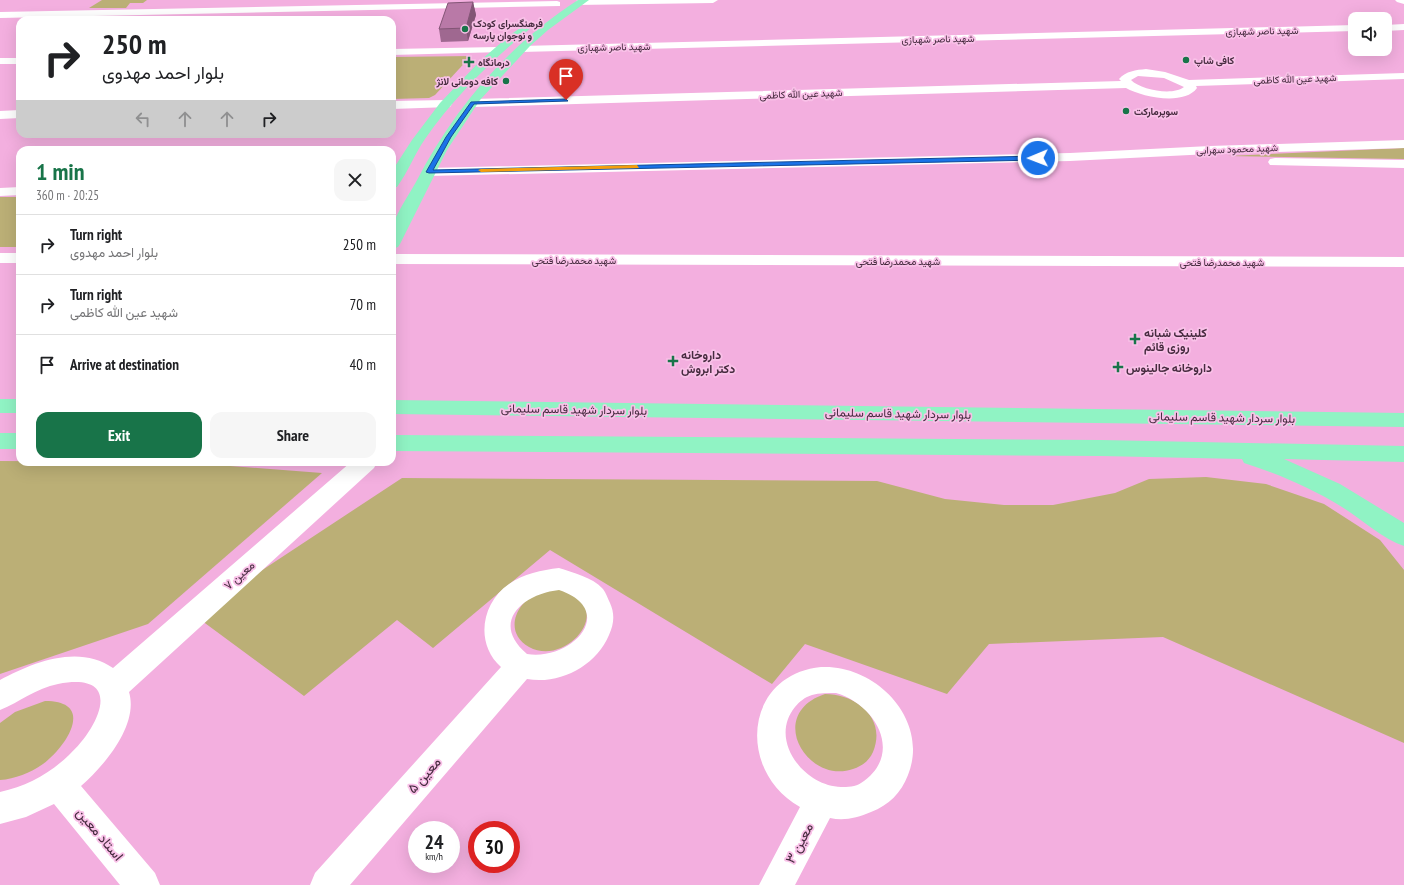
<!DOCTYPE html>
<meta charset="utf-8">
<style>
:root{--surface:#fff;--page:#f6f6f6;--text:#202124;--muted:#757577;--line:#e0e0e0;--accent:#187449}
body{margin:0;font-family:"PT Sans Narrow",Vazirmatn,sans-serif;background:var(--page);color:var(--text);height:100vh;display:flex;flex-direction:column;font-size:15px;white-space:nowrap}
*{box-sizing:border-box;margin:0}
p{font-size:13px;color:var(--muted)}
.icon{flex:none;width:22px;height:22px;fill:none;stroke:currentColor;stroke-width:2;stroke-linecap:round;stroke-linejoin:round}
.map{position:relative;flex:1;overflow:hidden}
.sheet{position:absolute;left:16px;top:146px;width:380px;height:320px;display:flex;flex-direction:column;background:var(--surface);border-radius:12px;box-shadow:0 4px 16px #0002}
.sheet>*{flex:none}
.banner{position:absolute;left:16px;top:16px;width:380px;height:122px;border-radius:12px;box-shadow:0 4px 16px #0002;background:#fff;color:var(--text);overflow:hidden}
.buttons{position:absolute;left:1348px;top:12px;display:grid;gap:8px}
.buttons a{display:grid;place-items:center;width:44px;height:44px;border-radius:8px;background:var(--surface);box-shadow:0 4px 16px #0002;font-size:20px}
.speed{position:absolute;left:408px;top:821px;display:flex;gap:8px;font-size:20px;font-weight:700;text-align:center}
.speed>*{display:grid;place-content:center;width:52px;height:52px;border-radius:50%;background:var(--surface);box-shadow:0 4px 16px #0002;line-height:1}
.speed small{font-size:10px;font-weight:400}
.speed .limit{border:6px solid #d22;background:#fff;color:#111}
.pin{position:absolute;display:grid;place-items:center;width:34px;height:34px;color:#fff;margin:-41px -17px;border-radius:50% 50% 50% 0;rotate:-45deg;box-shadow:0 0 4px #0007}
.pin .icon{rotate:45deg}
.me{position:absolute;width:44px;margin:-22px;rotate:269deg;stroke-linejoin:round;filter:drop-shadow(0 0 3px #0008)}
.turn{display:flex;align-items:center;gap:14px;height:84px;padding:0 20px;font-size:18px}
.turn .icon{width:52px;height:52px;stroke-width:2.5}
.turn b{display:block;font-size:28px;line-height:34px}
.lanes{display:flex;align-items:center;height:38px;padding:0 20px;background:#0003;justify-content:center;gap:20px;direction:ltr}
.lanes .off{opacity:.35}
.round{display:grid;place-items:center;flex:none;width:42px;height:42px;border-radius:12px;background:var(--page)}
.head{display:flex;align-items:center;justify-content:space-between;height:68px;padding:0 20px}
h1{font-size:24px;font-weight:800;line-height:30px;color:var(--accent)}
.primary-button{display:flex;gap:8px;margin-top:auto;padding:8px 20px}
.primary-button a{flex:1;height:46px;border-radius:12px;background:var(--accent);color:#fff;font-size:16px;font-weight:800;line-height:46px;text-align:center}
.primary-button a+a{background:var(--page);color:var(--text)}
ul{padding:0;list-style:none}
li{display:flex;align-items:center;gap:12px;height:60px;padding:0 20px;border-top:1px solid var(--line)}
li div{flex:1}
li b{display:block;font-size:15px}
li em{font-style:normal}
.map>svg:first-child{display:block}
.green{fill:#bbaf76}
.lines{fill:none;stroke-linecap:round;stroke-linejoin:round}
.minor{fill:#fff;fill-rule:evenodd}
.major{fill:#90f3c4;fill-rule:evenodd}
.wall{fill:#9f6890}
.shaded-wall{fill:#825575}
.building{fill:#b979a7;stroke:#825575}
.route{fill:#1a73e8;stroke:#114b97}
.slow{fill:#f59e0b}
.poi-dot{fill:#187449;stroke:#f9c1e8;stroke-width:1.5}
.labels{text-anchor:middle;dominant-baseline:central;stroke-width:3.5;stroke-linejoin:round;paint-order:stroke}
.far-poi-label{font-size:10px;font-weight:bold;fill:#462b3f;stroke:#f9c1e8;text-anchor:start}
.far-street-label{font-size:10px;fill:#462b3f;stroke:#f9c1e8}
.poi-label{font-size:12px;font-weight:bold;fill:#462b3f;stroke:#f9c1e8;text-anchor:start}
.street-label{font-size:12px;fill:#462b3f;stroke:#f9c1e8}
.near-street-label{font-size:14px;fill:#462b3f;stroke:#f9c1e8}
</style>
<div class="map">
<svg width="1404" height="885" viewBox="0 0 1404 885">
<rect width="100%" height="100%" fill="#f3afdf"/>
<g class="green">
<path d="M 102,0 L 147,0 L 143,3 L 130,3 L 126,8 L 89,8 Z"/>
<path d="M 471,56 L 435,95 L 429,98 L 392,99 L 392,57 Z"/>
<path d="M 1404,148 L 1404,159 L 1227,156 Z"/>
<rect x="0" y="197" width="20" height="50"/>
<path d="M 0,461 L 179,462 L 322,473 L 148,624 L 0,674 Z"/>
<path d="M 1206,477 L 1266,484 L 1324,504 L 1380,540 L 1404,570 L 1404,743 L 1163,637 L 989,644 L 947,694 L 805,644 L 772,684 L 550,550 L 433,648 L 397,620 L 304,696 L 194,615 L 402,478 L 877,481 L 945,499 L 1004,505 L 1053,505 L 1115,493 L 1149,479 Z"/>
<path d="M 562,589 C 618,606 567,668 529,647 C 503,632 516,603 538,592 C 544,589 555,590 562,589 Z"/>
<path d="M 825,694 C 856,694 887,718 873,752 C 869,761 862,766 853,769 C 807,785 765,714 825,694 Z"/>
<path d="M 45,701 C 96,701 67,746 43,764 C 30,773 15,779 0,780 L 0,723 L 15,712 Z"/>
</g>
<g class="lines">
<g class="minor">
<path d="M 579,0 L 718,0 L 713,3 L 576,5 L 576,1 Z"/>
<path d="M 1395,0 L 1404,0 L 1404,4 L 1397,2 Z"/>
<path d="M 557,1 L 560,2 L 560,6 L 0,18 L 0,12 Z"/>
<path d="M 1404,24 L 1404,30 L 1385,31 L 1385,25 Z"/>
<path d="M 1355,25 L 1355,31 L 521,52 L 516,49 L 521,46 Z"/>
<path d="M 498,47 L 502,48 L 503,50 L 502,52 L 392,55 L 392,49 Z"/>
<rect x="0" y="58" width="20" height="6"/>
<path d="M 1146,69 L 1165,72 L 1189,80 L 1404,73 L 1404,79 L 1196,86 L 1197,88 C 1184,106 1142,97 1126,88 L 473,107 L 467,103 L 473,99 L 1121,81 L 1119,79 C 1126,71 1136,70 1146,69 ZM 1138,76 L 1164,78 L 1184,87 C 1173,96 1141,90 1131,80 Z"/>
<path d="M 446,100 L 450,101 L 452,104 L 450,107 L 392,109 L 392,101 Z"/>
<path d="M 20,110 L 20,118 L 0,119 L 0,111 Z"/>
<path d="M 1404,140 L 1404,148 L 1210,154 L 1070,161 L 429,176 L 424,175 L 422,172 L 424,169 L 429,168 L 1070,153 L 1210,146 Z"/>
<path d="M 1275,158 L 1404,160 L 1404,168 L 1270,165 L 1268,162 L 1270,159 Z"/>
<path d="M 20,187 L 20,195 L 0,196 L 0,188 Z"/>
<rect x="0" y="253" width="20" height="10"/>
<path d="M 392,254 L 1404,257 L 1404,267 L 392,264 Z"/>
<path d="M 351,462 L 377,462 L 374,468 L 129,692 C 139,725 104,766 81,786 L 155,873 L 160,885 L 120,885 L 54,804 L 26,817 L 0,824 L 0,792 C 27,786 49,774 69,755 C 99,728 126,671 58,684 C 36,688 20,702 0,710 L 0,680 C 33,662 79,644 113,668 Z"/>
<path d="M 559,568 C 574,573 592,577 603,589 C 606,593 608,599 610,603 C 615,614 614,624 609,635 C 596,666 560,685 527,679 L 350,885 L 310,885 L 315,873 L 501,667 C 475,644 481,603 509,584 C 523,574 542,570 559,568 ZM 559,590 C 618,610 573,661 527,654 C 490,623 522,594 559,590 Z"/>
<path d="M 821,667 C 876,664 930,720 908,775 C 901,793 889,805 871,812 C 857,818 844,821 830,818 L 795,885 L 759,885 L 800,807 C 737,772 743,675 821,667 ZM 836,693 C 877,705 904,755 861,783 C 856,787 847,787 841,787 C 804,786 768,740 795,707 C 799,702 805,697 812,695 C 819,693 828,693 836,693 Z"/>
</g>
<g class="major">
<path d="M 578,0 L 589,0 L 548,30 L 530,46 L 480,100 L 447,150 L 400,244 L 398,247 L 392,249 C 392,242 391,234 392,228 C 396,213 409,195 416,182 C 454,108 508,45 578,0 Z"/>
<path d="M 529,22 L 532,23 L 534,25 L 532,27 C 492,60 455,96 425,139 C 414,155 408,172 397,187 L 392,188 L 392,171 L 412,140 L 440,103 L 481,60 L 510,35 Z"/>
<rect x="0" y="399" width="20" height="14"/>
<path d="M 392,400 L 1404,413 L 1404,427 L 392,414 Z"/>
<rect x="0" y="433" width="20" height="16"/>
<path d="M 392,435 L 1101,440 L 1404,446 L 1404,462 L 1284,459 L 1340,484 L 1404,523 L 1404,546 C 1383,539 1361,519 1342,507 C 1311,488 1278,474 1244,463 L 1242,459 L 1101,456 L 392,451 Z"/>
</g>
</g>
<path class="wall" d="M 473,2 L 476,15 L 468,41 L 441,42 L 439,29 Z"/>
<path class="shaded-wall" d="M 473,2 L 476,15 L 468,41 L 466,28 Z"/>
<path class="building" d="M 473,2 L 466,28 L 439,29 L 448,3 Z"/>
<path class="route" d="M 566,99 L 568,101 L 474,104 L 451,137 L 433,170 L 1038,156 L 1041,158 L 1038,160 L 429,173 L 426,172 L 446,137 L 471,102 Z"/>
<path class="slow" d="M 637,165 L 639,168 L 481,172 L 478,170 L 481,169 Z"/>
<g class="poi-dot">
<circle cx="465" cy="29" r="4"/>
<circle cx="1186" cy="60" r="4"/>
<path d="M467 56h4v4h4v4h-4v4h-4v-4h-4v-4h4z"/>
<circle cx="506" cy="81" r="4"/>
<circle cx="1126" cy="111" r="4"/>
<path d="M1133 333h4v4h4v4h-4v4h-4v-4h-4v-4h4z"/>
<path d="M671 355h4v4h4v4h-4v4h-4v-4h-4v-4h4z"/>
<path d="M1116 361h4v4h4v4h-4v4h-4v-4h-4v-4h4z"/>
</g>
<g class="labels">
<g class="far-poi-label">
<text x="473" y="23">فرهنگسرای کودک<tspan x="473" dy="12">و نوجوان پارسه</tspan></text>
<text x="1194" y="60">کافی شاپ</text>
<text x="478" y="62">درمانگاه</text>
<text x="498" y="81" text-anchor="end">کافه دومانی لانژ</text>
<text x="1134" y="111">سوپرمارکت</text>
</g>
<g class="far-street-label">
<text transform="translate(1262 31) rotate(-1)">شهید ناصر شهبازی</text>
<text transform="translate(938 39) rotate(-1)">شهید ناصر شهبازی</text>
<text transform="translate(614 47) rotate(-1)">شهید ناصر شهبازی</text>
<text transform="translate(1295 79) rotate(-2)">شهید عین الله کاظمی</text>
<text transform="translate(801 94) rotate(-2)">شهید عین الله کاظمی</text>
<text transform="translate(1237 149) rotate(-2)">شهید محمود سهرابی</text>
<text x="574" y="260">شهید محمدرضا فتحی</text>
<text x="898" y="261">شهید محمدرضا فتحی</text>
<text x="1222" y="262">شهید محمدرضا فتحی</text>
</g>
<g class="poi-label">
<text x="1144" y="332">کلینیک شبانه<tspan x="1144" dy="14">روزى قائم</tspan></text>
<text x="681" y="354">داروخانه<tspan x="681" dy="14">دکتر ابروش</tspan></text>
<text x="1126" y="367">داروخانه جالینوس</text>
</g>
<g class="street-label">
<text transform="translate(574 409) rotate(1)">بلوار سردار شهید قاسم سلیمانی</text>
<text transform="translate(898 413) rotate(1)">بلوار سردار شهید قاسم سلیمانی</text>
<text transform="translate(1222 417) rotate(1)">بلوار سردار شهید قاسم سلیمانی</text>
<text transform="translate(239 575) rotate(-42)">معین ۷</text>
</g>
<g class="near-street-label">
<text transform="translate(424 775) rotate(-49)">معین ۵</text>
<text transform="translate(100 834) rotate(50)">استاد معین</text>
<text transform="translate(799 843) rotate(-62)">معین ۳</text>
</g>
</g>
</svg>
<div class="buttons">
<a><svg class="icon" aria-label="sound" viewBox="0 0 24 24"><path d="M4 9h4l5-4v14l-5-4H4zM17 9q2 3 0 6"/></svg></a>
</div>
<div class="speed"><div>24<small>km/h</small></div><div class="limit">30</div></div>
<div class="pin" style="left:566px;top:100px;background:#d93025"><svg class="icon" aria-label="arrive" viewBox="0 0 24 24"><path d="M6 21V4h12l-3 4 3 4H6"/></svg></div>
<svg class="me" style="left:1038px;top:158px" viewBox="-20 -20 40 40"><circle r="17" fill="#1a73e8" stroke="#fff" stroke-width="3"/><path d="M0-11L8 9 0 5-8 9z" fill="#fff"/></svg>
<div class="banner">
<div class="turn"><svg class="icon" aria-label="right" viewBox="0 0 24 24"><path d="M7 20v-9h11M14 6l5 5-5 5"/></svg><div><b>250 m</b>بلوار احمد مهدوی</div></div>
<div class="lanes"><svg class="icon off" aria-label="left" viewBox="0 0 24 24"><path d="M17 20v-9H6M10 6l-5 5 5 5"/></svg><svg class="icon off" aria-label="ahead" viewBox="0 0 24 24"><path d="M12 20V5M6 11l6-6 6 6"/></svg><svg class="icon off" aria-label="ahead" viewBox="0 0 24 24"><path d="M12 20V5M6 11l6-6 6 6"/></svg><svg class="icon" aria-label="right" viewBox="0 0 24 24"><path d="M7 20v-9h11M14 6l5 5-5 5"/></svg></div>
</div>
<section class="sheet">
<div class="head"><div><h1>1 min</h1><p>360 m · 20:25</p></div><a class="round"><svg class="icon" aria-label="close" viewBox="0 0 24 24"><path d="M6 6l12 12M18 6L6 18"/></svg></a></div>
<ul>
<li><svg class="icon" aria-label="right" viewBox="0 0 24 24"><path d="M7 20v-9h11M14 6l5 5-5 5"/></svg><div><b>Turn right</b><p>بلوار احمد مهدوی</p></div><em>250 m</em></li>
<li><svg class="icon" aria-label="right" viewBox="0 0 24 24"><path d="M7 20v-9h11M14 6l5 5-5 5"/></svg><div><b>Turn right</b><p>شهید عین الله کاظمی</p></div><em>70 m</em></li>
<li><svg class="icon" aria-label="arrive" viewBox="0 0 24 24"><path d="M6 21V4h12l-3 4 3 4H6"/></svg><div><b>Arrive at destination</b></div><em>40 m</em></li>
</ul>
<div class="primary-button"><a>Exit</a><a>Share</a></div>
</section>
</div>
